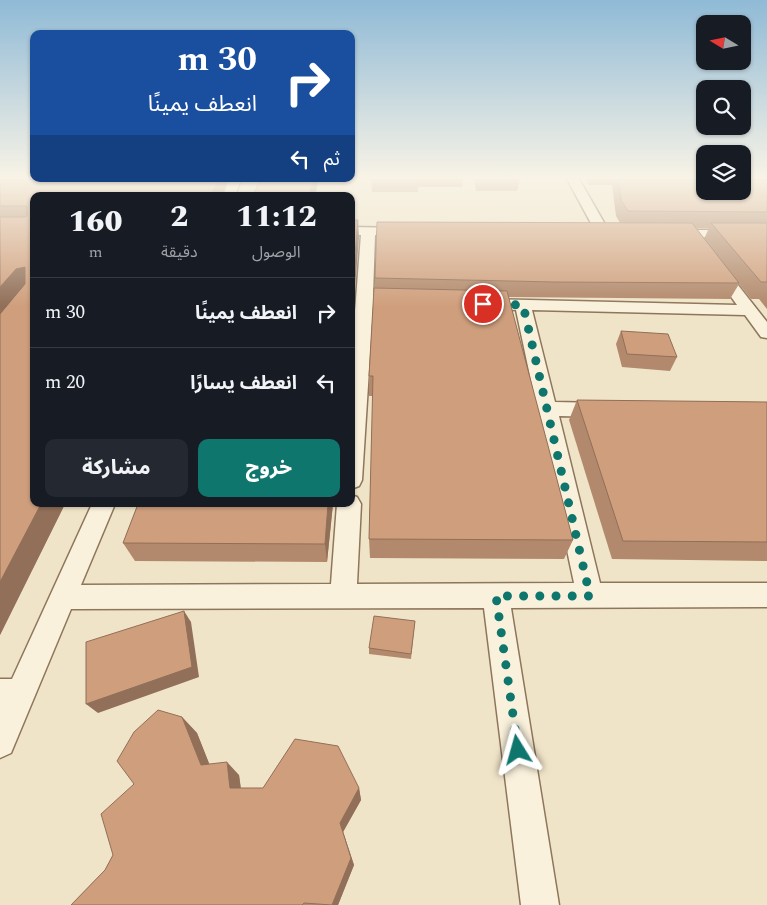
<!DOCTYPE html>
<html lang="ar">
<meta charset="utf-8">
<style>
:root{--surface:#171b24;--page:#242831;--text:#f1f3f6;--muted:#9ea1a6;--line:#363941;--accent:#0f766e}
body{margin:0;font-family:Spectral,"Noto Sans Arabic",serif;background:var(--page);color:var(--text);direction:rtl;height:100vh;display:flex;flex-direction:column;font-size:19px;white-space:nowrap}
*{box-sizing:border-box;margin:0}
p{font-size:16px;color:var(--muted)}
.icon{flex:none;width:28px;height:28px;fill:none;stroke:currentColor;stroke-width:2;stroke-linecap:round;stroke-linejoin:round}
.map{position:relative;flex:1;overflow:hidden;direction:ltr}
.panel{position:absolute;left:30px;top:192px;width:325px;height:315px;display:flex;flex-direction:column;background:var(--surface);border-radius:10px;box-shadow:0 1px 4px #0004;direction:rtl}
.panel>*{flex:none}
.hud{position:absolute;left:30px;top:30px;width:325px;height:152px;border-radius:10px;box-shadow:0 1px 4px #0004;direction:rtl;background:#1a4fa0;color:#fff;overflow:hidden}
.needle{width:32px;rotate:280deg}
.buttons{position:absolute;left:696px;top:15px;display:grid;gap:10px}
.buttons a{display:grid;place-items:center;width:55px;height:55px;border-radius:10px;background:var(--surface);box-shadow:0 1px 4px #0004;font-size:25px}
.pin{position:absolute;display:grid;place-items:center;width:42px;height:42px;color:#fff;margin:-21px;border:2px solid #fff;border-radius:50%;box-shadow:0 1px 5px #0007}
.me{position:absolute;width:55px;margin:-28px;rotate:352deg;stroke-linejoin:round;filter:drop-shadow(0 0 4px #0008)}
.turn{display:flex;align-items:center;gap:18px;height:105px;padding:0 15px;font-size:22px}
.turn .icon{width:65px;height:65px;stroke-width:2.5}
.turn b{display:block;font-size:35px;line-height:42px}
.then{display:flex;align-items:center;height:48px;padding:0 15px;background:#0003;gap:10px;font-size:19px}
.eta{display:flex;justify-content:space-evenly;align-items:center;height:85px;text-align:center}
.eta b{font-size:30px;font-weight:800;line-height:35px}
.action{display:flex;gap:10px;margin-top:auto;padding:10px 15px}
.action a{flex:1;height:58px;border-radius:10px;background:var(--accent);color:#fff;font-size:20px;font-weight:800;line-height:58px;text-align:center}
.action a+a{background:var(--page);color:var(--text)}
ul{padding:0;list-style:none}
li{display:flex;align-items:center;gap:15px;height:70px;padding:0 15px;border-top:1px solid var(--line)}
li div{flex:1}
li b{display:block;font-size:19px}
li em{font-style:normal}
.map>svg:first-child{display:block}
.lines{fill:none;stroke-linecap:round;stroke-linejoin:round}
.street-casing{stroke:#8d765c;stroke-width:3}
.street{fill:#faf1dc;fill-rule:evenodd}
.wall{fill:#b2896c;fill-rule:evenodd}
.shaded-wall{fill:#916f58}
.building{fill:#cf9f7d;stroke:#916f58}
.route{stroke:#0f766e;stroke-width:9;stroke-dasharray:0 16.2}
</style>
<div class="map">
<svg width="767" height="905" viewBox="0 0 767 905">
<rect width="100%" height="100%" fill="#f0e4c8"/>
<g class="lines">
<defs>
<g id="street">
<path d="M 229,179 L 241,179 L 235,196 L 223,196 Z"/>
<path d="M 567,179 L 579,179 L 610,233 L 608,236 L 598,236 Z"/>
<path d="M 351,227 L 404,228 L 411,232 L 404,236 L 375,235 L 373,296 L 408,299 L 410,302 L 408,305 L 373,306 L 362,480 L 359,486 L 351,489 L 351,361 L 361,235 L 351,235 Z"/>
<path d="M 672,230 L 767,230 L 767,238 L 667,237 L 665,234 Z"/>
<path d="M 718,265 L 723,266 L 767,322 L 767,338 L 761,337 L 745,315 L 532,310 L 555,402 L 602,403 L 609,405 L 612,410 L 609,415 L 602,417 L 559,416 L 600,583 L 767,583 L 767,607 L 511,608 L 559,905 L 521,905 L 484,608 L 71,609 L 11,753 L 0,758 L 0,679 L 12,679 L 92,504 L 115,504 L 81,585 L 331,584 L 337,504 L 351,504 L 351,495 L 357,497 L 361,504 L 357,584 L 574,583 L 516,310 L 476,307 L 474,304 L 476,301 L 482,299 L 737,305 L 711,269 L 713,266 Z"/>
</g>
</defs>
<use href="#street" class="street-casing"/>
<use href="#street" class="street"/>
</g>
<g class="wall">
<path d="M 0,179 L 227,179 L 223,196 L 34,196 L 34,504 L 65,504 L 0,635 Z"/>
<path d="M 371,179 L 463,179 L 462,187 L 418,187 L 418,192 L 372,192 Z"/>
<path d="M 474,179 L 520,179 L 517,191 L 476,191 Z"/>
<path d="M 586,179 L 767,179 L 767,309 L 759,299 L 751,299 L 739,284 L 730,299 L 508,297 L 573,540 L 564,559 L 370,558 L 369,539 L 373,396 L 369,396 L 369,376 L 375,288 L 375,278 L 620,223 L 616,216 L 612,185 L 589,185 ZM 696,228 L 709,228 L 704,239 Z"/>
<path d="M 621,331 L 677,357 L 670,371 L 622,367 L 616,344 Z"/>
<path d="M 577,400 L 767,402 L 767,561 L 612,559 L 569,420 Z"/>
<path d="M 138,504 L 333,504 L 327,562 L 135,561 L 123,543 Z"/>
<path d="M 415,621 L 411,659 L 369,654 L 369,648 Z"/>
<path d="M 182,717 L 197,733 L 209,764 L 239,775 L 241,788 L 359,788 L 361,800 L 343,832 L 354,865 L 338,905 L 71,905 L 105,870 L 113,855 L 134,784 Z"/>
</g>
<g class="shaded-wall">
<path d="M 219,179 L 227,179 L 223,196 L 210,196 Z"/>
<path d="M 313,179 L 319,179 L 315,196 L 309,196 Z"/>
<path d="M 358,220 L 359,238 L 351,334 L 351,302 Z"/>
<path d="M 25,267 L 34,283 L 0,319 L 0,287 L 16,269 Z"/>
<path d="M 41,504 L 65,504 L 0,635 L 0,582 Z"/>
<path d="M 328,504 L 333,504 L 327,562 L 325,544 Z"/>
<path d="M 184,611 L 191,622 L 199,677 L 98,713 L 86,704 Z"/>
<path d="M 182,717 L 197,733 L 215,778 L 201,765 Z"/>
<path d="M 227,762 L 239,775 L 242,800 L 230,788 Z"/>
<path d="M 359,788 L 361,800 L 343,832 L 354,865 L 338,905 L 332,905 L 340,823 Z"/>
</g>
<g class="building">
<path d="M 0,179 L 219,179 L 210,196 L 34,196 L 34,504 L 41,504 L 0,582 L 0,314 L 25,284 L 25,267 L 16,269 L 0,287 L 0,217 L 25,217 L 27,216 L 27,206 L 0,206 Z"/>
<path d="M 260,179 L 313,179 L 309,196 L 253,196 Z"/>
<path d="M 371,179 L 418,179 L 419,180 L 371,180 Z"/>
<path d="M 618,179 L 705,179 L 705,191 L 742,191 L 742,179 L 767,179 L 767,212 L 628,211 L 621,200 Z"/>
<path d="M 351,220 L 358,220 L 351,302 Z"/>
<path d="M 377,222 L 692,223 L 739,283 L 555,282 L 375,278 Z"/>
<path d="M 711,223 L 767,223 L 767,282 L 761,282 Z"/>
<path d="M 374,288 L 507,291 L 573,540 L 369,539 L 373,376 L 369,376 Z"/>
<path d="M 621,331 L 668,334 L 677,357 L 627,354 Z"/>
<path d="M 577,400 L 767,402 L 767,542 L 623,541 Z"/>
<path d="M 138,504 L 328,504 L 325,544 L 123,543 Z"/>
<path d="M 184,611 L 192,667 L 86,704 L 86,642 Z"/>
<path d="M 374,616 L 415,621 L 411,654 L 369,648 Z"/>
<path d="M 158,710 L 182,717 L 201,765 L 227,762 L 230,788 L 263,788 L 295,739 L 338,746 L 359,788 L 340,823 L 351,858 L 332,905 L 304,903 L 302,905 L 71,905 L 105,870 L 113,855 L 101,814 L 134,784 L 117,761 L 134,732 Z"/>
</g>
<linearGradient id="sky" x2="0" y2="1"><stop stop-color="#8fbad6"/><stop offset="0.58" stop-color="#f8f3e6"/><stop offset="1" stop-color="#f8f3e6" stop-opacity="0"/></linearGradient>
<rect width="767" height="306" fill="url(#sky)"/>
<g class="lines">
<path class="route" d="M 483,304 L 523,305 L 590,596 L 496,596 L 518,750"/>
</g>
</svg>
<div class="buttons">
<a><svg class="needle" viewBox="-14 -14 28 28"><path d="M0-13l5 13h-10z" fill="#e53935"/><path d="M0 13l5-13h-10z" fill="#9ea1a6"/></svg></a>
<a><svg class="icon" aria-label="search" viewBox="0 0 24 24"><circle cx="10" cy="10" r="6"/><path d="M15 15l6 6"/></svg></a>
<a><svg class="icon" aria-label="layers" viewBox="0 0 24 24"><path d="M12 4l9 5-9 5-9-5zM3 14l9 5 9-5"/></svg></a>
</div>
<div class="pin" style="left:483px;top:304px;background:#d93025"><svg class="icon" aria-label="arrive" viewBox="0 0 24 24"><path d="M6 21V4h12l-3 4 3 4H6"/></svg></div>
<svg class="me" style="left:518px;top:750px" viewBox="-20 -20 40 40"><path d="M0-17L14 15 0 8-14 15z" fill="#0f766e" stroke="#fff" stroke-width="4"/></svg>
<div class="hud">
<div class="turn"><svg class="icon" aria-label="right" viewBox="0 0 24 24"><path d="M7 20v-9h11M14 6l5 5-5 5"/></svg><div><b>30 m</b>انعطف يمينًا</div></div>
<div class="then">ثم<svg class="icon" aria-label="left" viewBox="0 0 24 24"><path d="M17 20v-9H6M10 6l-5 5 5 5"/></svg></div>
</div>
<section class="panel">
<div class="eta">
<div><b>11:12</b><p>الوصول</p></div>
<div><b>2</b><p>دقيقة</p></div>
<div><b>160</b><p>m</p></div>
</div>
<ul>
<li><svg class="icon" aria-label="right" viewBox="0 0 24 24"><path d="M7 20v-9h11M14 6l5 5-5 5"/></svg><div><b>انعطف يمينًا</b></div><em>30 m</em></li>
<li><svg class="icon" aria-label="left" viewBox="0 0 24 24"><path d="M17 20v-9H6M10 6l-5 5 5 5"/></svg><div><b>انعطف يسارًا</b></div><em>20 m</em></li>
</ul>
<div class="action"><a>خروج</a><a>مشاركة</a></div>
</section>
</div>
